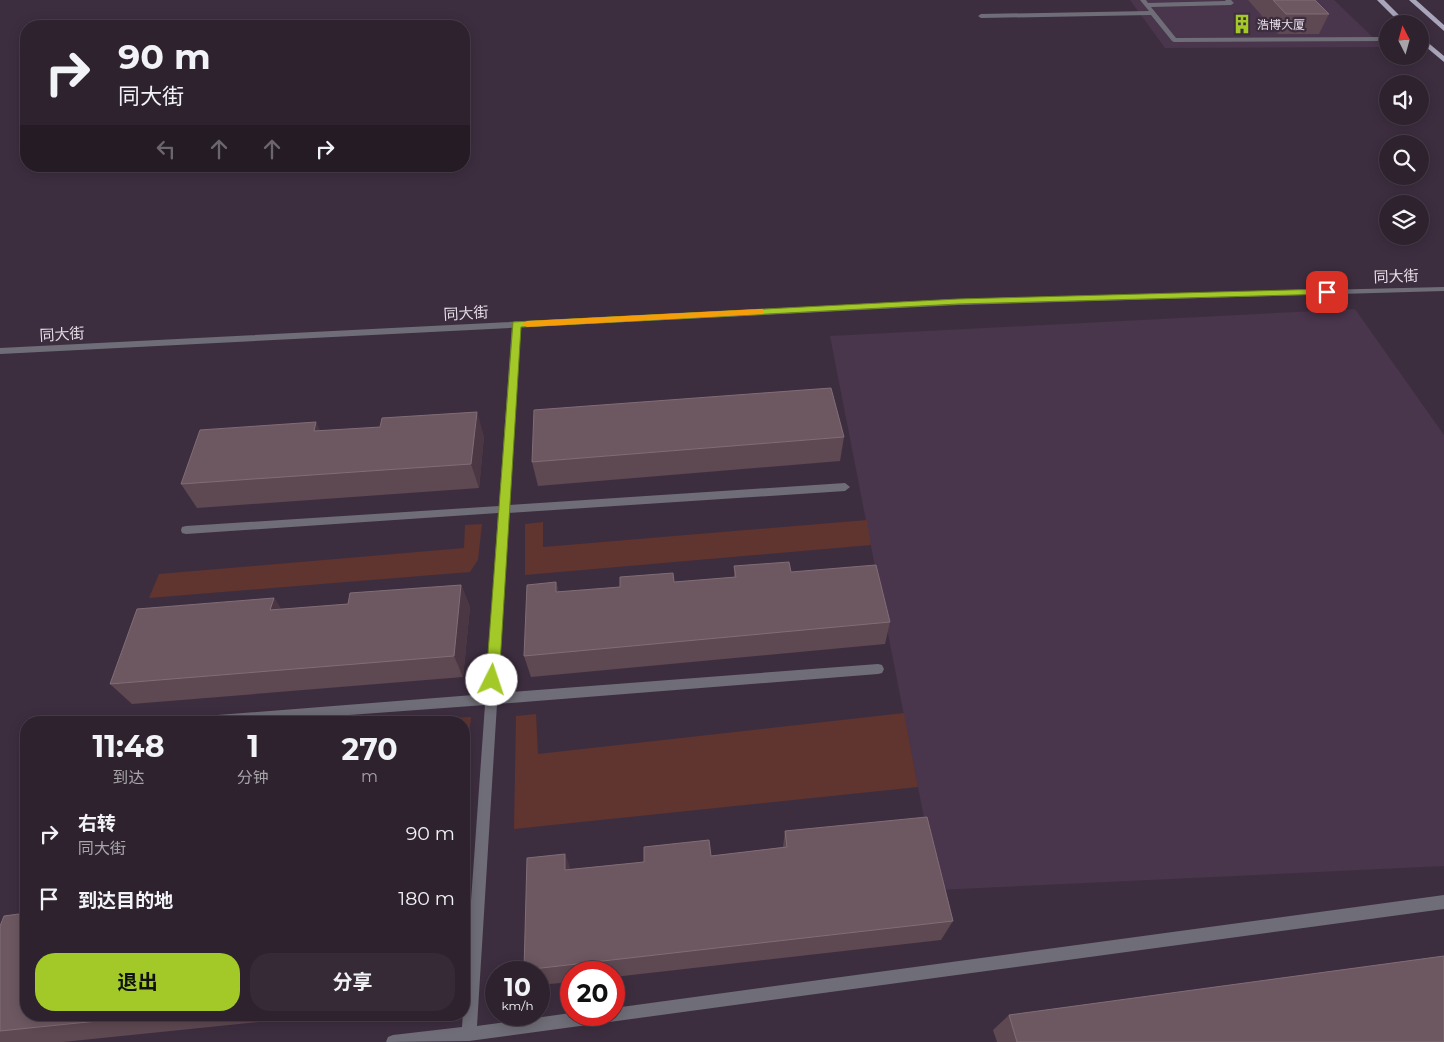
<!DOCTYPE html>
<html lang="zh">
<meta charset="utf-8">
<style>
:root{--surface:#2e222f;--page:#362a37;--text:#f1f3f6;--muted:#a7a4aa;--line:#493f4b;--accent:#a2c927}
body{margin:0;font-family:Montserrat,"Noto Sans SC",sans-serif;background:var(--page);color:var(--text);height:100vh;display:flex;flex-direction:column;font-size:19px;white-space:nowrap}
*{box-sizing:border-box;margin:0}
p{font-size:16px;color:var(--muted)}
.icon{flex:none;width:28px;height:28px;fill:none;stroke:currentColor;stroke-width:2;stroke-linecap:round;stroke-linejoin:round}
.map{position:relative;flex:1;overflow:hidden}
.side{position:absolute;left:20px;top:716px;width:450px;height:305px;display:flex;flex-direction:column;background:var(--surface);border-radius:20px;box-shadow:0 2px 12px #0003,0 0 0 1px var(--line)}
.side>*{flex:none}
.top-card{position:absolute;left:20px;top:20px;width:450px;height:152px;border-radius:20px;box-shadow:0 2px 12px #0003,0 0 0 1px var(--line);background:#2e222f;color:var(--text);overflow:hidden}
.needle{width:32px;rotate:354deg}
.controls{position:absolute;left:1379px;top:15px;display:grid;gap:10px}
.controls a{display:grid;place-items:center;width:50px;height:50px;border-radius:50%;background:var(--surface);box-shadow:0 2px 12px #0003,0 0 0 1px var(--line);font-size:25px}
.speed{position:absolute;left:485px;top:961px;display:flex;gap:10px;font-size:25px;font-weight:700;text-align:center}
.speed>*{display:grid;place-content:center;width:65px;height:65px;border-radius:50%;background:var(--surface);box-shadow:0 2px 12px #0003,0 0 0 1px var(--line);line-height:1}
.speed small{font-size:12px;font-weight:400}
.speed .limit{border:8px solid #d22;background:#fff;color:#111}
.pin{position:absolute;display:grid;place-items:center;width:42px;height:42px;color:#fff;margin:-21px;border-radius:10px;box-shadow:0 2px 8px #0006}
.me{position:absolute;width:55px;margin:-28px;rotate:4deg;stroke-linejoin:round;filter:drop-shadow(0 0 4px #0008)}
.turn{display:flex;align-items:center;gap:18px;height:105px;padding:0 15px;font-size:22px}
.turn .icon{width:65px;height:65px;stroke-width:2.5}
.turn b{display:block;font-size:35px;line-height:42px}
.lanes{display:flex;align-items:center;height:48px;padding:0 15px;background:#0003;justify-content:center;gap:25px;direction:ltr}
.lanes .off{opacity:.35}
.eta{display:flex;justify-content:space-evenly;align-items:center;height:85px;text-align:center}
.eta b{font-size:30px;font-weight:700;line-height:35px}
.cta{display:flex;gap:10px;margin-top:auto;padding:10px 15px}
.cta a{flex:1;height:58px;border-radius:20px;background:var(--accent);color:#111;font-size:20px;font-weight:700;line-height:58px;text-align:center}
.cta a+a{background:var(--page);color:var(--text)}
ul{padding:0;list-style:none}
li{display:flex;align-items:center;gap:15px;height:65px;padding:0 15px}
li div{flex:1}
li b{display:block;font-size:19px}
li em{font-style:normal}
.map>svg:first-child{display:block}
.built{fill:#49354c}
.green{fill:#60342f}
.lines{fill:none;stroke-linecap:round;stroke-linejoin:round}
.lane{fill:#6f6e78;fill-rule:evenodd}
.street{fill:#6f6e78;fill-rule:evenodd}
.primary{fill:#a9a6bb;fill-rule:evenodd}
.wall{fill:#5e4851}
.shaded-wall{fill:#4b3743}
.building{fill:#6d5861;stroke:#806d76}
.route{fill:#a2c927;stroke:#698319}
.slow{fill:#f59e0b}
.labels{text-anchor:middle;dominant-baseline:central;stroke-width:4.5;stroke-linejoin:round;paint-order:stroke}
.far-poi-label{font-size:12px;fill:#e6dde7;stroke:#3d2e3f;text-anchor:start}
.street-label{font-size:15px;fill:#e6dde7;stroke:#3d2e3f}
</style>
<div class="map">
<svg width="1444" height="1042" viewBox="0 0 1444 1042">
<rect width="100%" height="100%" fill="#3d2e3f"/>
<g class="built">
<path d="M 1130,0 L 1334,0 L 1383,47 L 1165,48 Z"/>
<path d="M 1355,309 L 1444,435 L 1444,866 L 938,890 L 830,336 Z"/>
</g>
<g class="green">
<path d="M 867,520 L 871,545 L 525,575 L 525,524 L 543,522 L 543,547 Z"/>
<path d="M 482,524 L 478,560 L 470,572 L 149,598 L 159,574 L 464,548 L 465,525 Z"/>
<path d="M 904,713 L 918,787 L 514,829 L 516,716 L 536,714 L 538,754 Z"/>
<path d="M 471,717 L 464,783 L 464,722 L 449,722 L 450,718 Z"/>
</g>
<g class="lines">
<g class="lane">
<path d="M 1140,0 L 1146,0 L 1148,3 L 1226,1 L 1225,0 L 1231,0 L 1234,3 L 1231,5 L 1151,7 L 1176,38 L 1388,37 L 1388,41 L 1174,42 L 1172,41 L 1151,15 L 981,18 L 978,16 L 981,14 L 1149,11 Z"/>
<path d="M 516,321 L 520,324 L 509,505 L 845,483 L 850,487 L 845,491 L 508,513 L 497,693 L 878,664 L 882,665 L 884,669 L 882,673 L 878,674 L 497,704 L 477,1026 L 571,1013 L 571,1015 L 614,1015 L 614,1008 L 1444,895 L 1444,909 L 469,1041 L 386,1042 L 388,1037 L 393,1035 L 462,1027 L 485,705 L 254,722 L 186,722 L 188,718 L 192,717 L 486,694 L 498,513 L 186,534 L 182,533 L 181,530 L 182,527 L 186,526 L 499,506 L 512,324 Z"/>
</g>
<path class="street" d="M 1444,287 L 1444,291 L 958,305 L 0,354 L 0,348 L 958,299 Z"/>
<g class="primary">
<path d="M 1377,0 L 1384,0 L 1408,24 L 1401,24 Z"/>
<path d="M 1409,0 L 1416,0 L 1444,25 L 1444,31 Z"/>
<path d="M 1420,36 L 1444,56 L 1444,62 L 1420,42 Z"/>
</g>
</g>
<g class="wall">
<path d="M 1248,0 L 1315,0 L 1329,14 L 1319,34 L 1278,34 Z"/>
<path d="M 320,430 L 484,436 L 479,488 L 197,508 L 181,484 Z"/>
<path d="M 844,437 L 840,461 L 538,486 L 532,462 Z"/>
<path d="M 734,566 L 791,572 L 890,622 L 885,644 L 531,677 L 524,656 L 556,582 L 559,592 L 734,577 Z"/>
<path d="M 461,585 L 470,607 L 463,677 L 132,704 L 110,684 L 274,598 L 281,609 L 348,604 Z"/>
<path d="M 785,831 L 953,921 L 941,940 L 614,977 L 614,972 L 571,972 L 571,982 L 539,985 L 539,972 L 526,972 L 524,970 L 570,869 L 711,856 L 783,847 Z"/>
<path d="M 0,926 L 26,1015 L 328,1015 L 63,1042 L 0,1042 Z"/>
<path d="M 1009,1015 L 1444,1042 L 997,1042 L 993,1030 Z"/>
</g>
<g class="shaded-wall">
<path d="M 477,412 L 484,436 L 479,488 L 471,464 Z"/>
<path d="M 316,422 L 328,446 L 314,431 Z"/>
<path d="M 556,582 L 562,605 L 556,592 Z"/>
<path d="M 461,585 L 470,607 L 463,677 L 454,656 Z"/>
<path d="M 274,598 L 289,620 L 270,610 Z"/>
<path d="M 565,854 L 573,875 L 565,870 Z"/>
</g>
<g class="building">
<path d="M 1273,0 L 1315,0 L 1329,14 L 1286,14 Z"/>
<path d="M 831,388 L 844,437 L 532,462 L 534,410 Z"/>
<path d="M 477,412 L 471,464 L 181,484 L 200,430 L 316,422 L 314,431 L 380,427 L 382,418 Z"/>
<path d="M 789,562 L 791,572 L 876,565 L 890,622 L 524,656 L 527,585 L 556,582 L 556,592 L 620,587 L 620,577 L 673,573 L 674,582 L 736,577 L 734,566 Z"/>
<path d="M 461,585 L 454,656 L 110,684 L 137,609 L 274,598 L 270,610 L 348,604 L 350,593 Z"/>
<path d="M 927,817 L 953,921 L 524,970 L 527,858 L 565,854 L 565,870 L 644,862 L 644,847 L 709,840 L 711,856 L 787,847 L 785,831 Z"/>
<path d="M 26,913 L 26,1015 L 156,1015 L 0,1031 L 0,926 L 4,916 Z"/>
<path d="M 1444,956 L 1444,1042 L 1017,1042 L 1009,1015 Z"/>
</g>
<path class="route" d="M 1327,289 L 1330,290 L 1330,294 L 958,304 L 521,327 L 499,680 L 497,684 L 492,686 L 488,684 L 486,680 L 513,322 L 958,299 Z"/>
<path class="slow" d="M 760,309 L 763,309 L 763,314 L 527,327 L 522,324 L 527,321 Z"/>
<defs>
<symbol id="building-bare" viewBox="-9 -9 18 18"><path d="M-4-6H4V6H1V3H-1V6H-4ZM-2.5-4.3h1.7v1.8h-1.7ZM.8-4.3h1.7v1.8H.8ZM-2.5-1h1.7V.8h-1.7ZM.8-1h1.7V.8H.8Z" fill="#a2c927" stroke="#3d2e3f" stroke-width="2.5" paint-order="stroke"/></symbol>
</defs>
<g fill-rule="evenodd">
<use href="#building-bare" x="1228" y="10" width="28" height="28"/>
</g>
<g class="labels">
<g class="far-poi-label">
<text x="1257" y="24">浩博大厦</text>
</g>
<g class="street-label">
<text transform="translate(1396 276) rotate(-2)">同大街</text>
<text transform="translate(466 313) rotate(-3)">同大街</text>
<text transform="translate(62 334) rotate(-3)">同大街</text>
</g>
</g>
</svg>
<div class="controls">
<a><svg class="needle" viewBox="-14 -14 28 28"><path d="M0-13l5 13h-10z" fill="#e53935"/><path d="M0 13l5-13h-10z" fill="#a7a4aa"/></svg></a>
<a><svg class="icon" aria-label="sound" viewBox="0 0 24 24"><path d="M4 9h4l5-4v14l-5-4H4zM17 9q2 3 0 6"/></svg></a>
<a><svg class="icon" aria-label="search" viewBox="0 0 24 24"><circle cx="10" cy="10" r="6"/><path d="M15 15l6 6"/></svg></a>
<a><svg class="icon" aria-label="layers" viewBox="0 0 24 24"><path d="M12 4l9 5-9 5-9-5zM3 14l9 5 9-5"/></svg></a>
</div>
<div class="speed"><div>10<small>km/h</small></div><div class="limit">20</div></div>
<div class="pin" style="left:1327px;top:292px;background:#d93025"><svg class="icon" aria-label="arrive" viewBox="0 0 24 24"><path d="M6 21V4h12l-3 4 3 4H6"/></svg></div>
<svg class="me" style="left:492px;top:680px" viewBox="-20 -20 40 40"><circle r="19" fill="#fff"/><path d="M0-13L10 11 0 6-10 11z" fill="#a2c927"/></svg>
<div class="top-card">
<div class="turn"><svg class="icon" aria-label="right" viewBox="0 0 24 24"><path d="M7 20v-9h11M14 6l5 5-5 5"/></svg><div><b>90 m</b>同大街</div></div>
<div class="lanes"><svg class="icon off" aria-label="left" viewBox="0 0 24 24"><path d="M17 20v-9H6M10 6l-5 5 5 5"/></svg><svg class="icon off" aria-label="ahead" viewBox="0 0 24 24"><path d="M12 20V5M6 11l6-6 6 6"/></svg><svg class="icon off" aria-label="ahead" viewBox="0 0 24 24"><path d="M12 20V5M6 11l6-6 6 6"/></svg><svg class="icon" aria-label="right" viewBox="0 0 24 24"><path d="M7 20v-9h11M14 6l5 5-5 5"/></svg></div>
</div>
<section class="side">
<div class="eta">
<div><b>11:48</b><p>到达</p></div>
<div><b>1</b><p>分钟</p></div>
<div><b>270</b><p>m</p></div>
</div>
<ul>
<li><svg class="icon" aria-label="right" viewBox="0 0 24 24"><path d="M7 20v-9h11M14 6l5 5-5 5"/></svg><div><b>右转</b><p>同大街</p></div><em>90 m</em></li>
<li><svg class="icon" aria-label="arrive" viewBox="0 0 24 24"><path d="M6 21V4h12l-3 4 3 4H6"/></svg><div><b>到达目的地</b></div><em>180 m</em></li>
</ul>
<div class="cta"><a>退出</a><a>分享</a></div>
</section>
</div>
